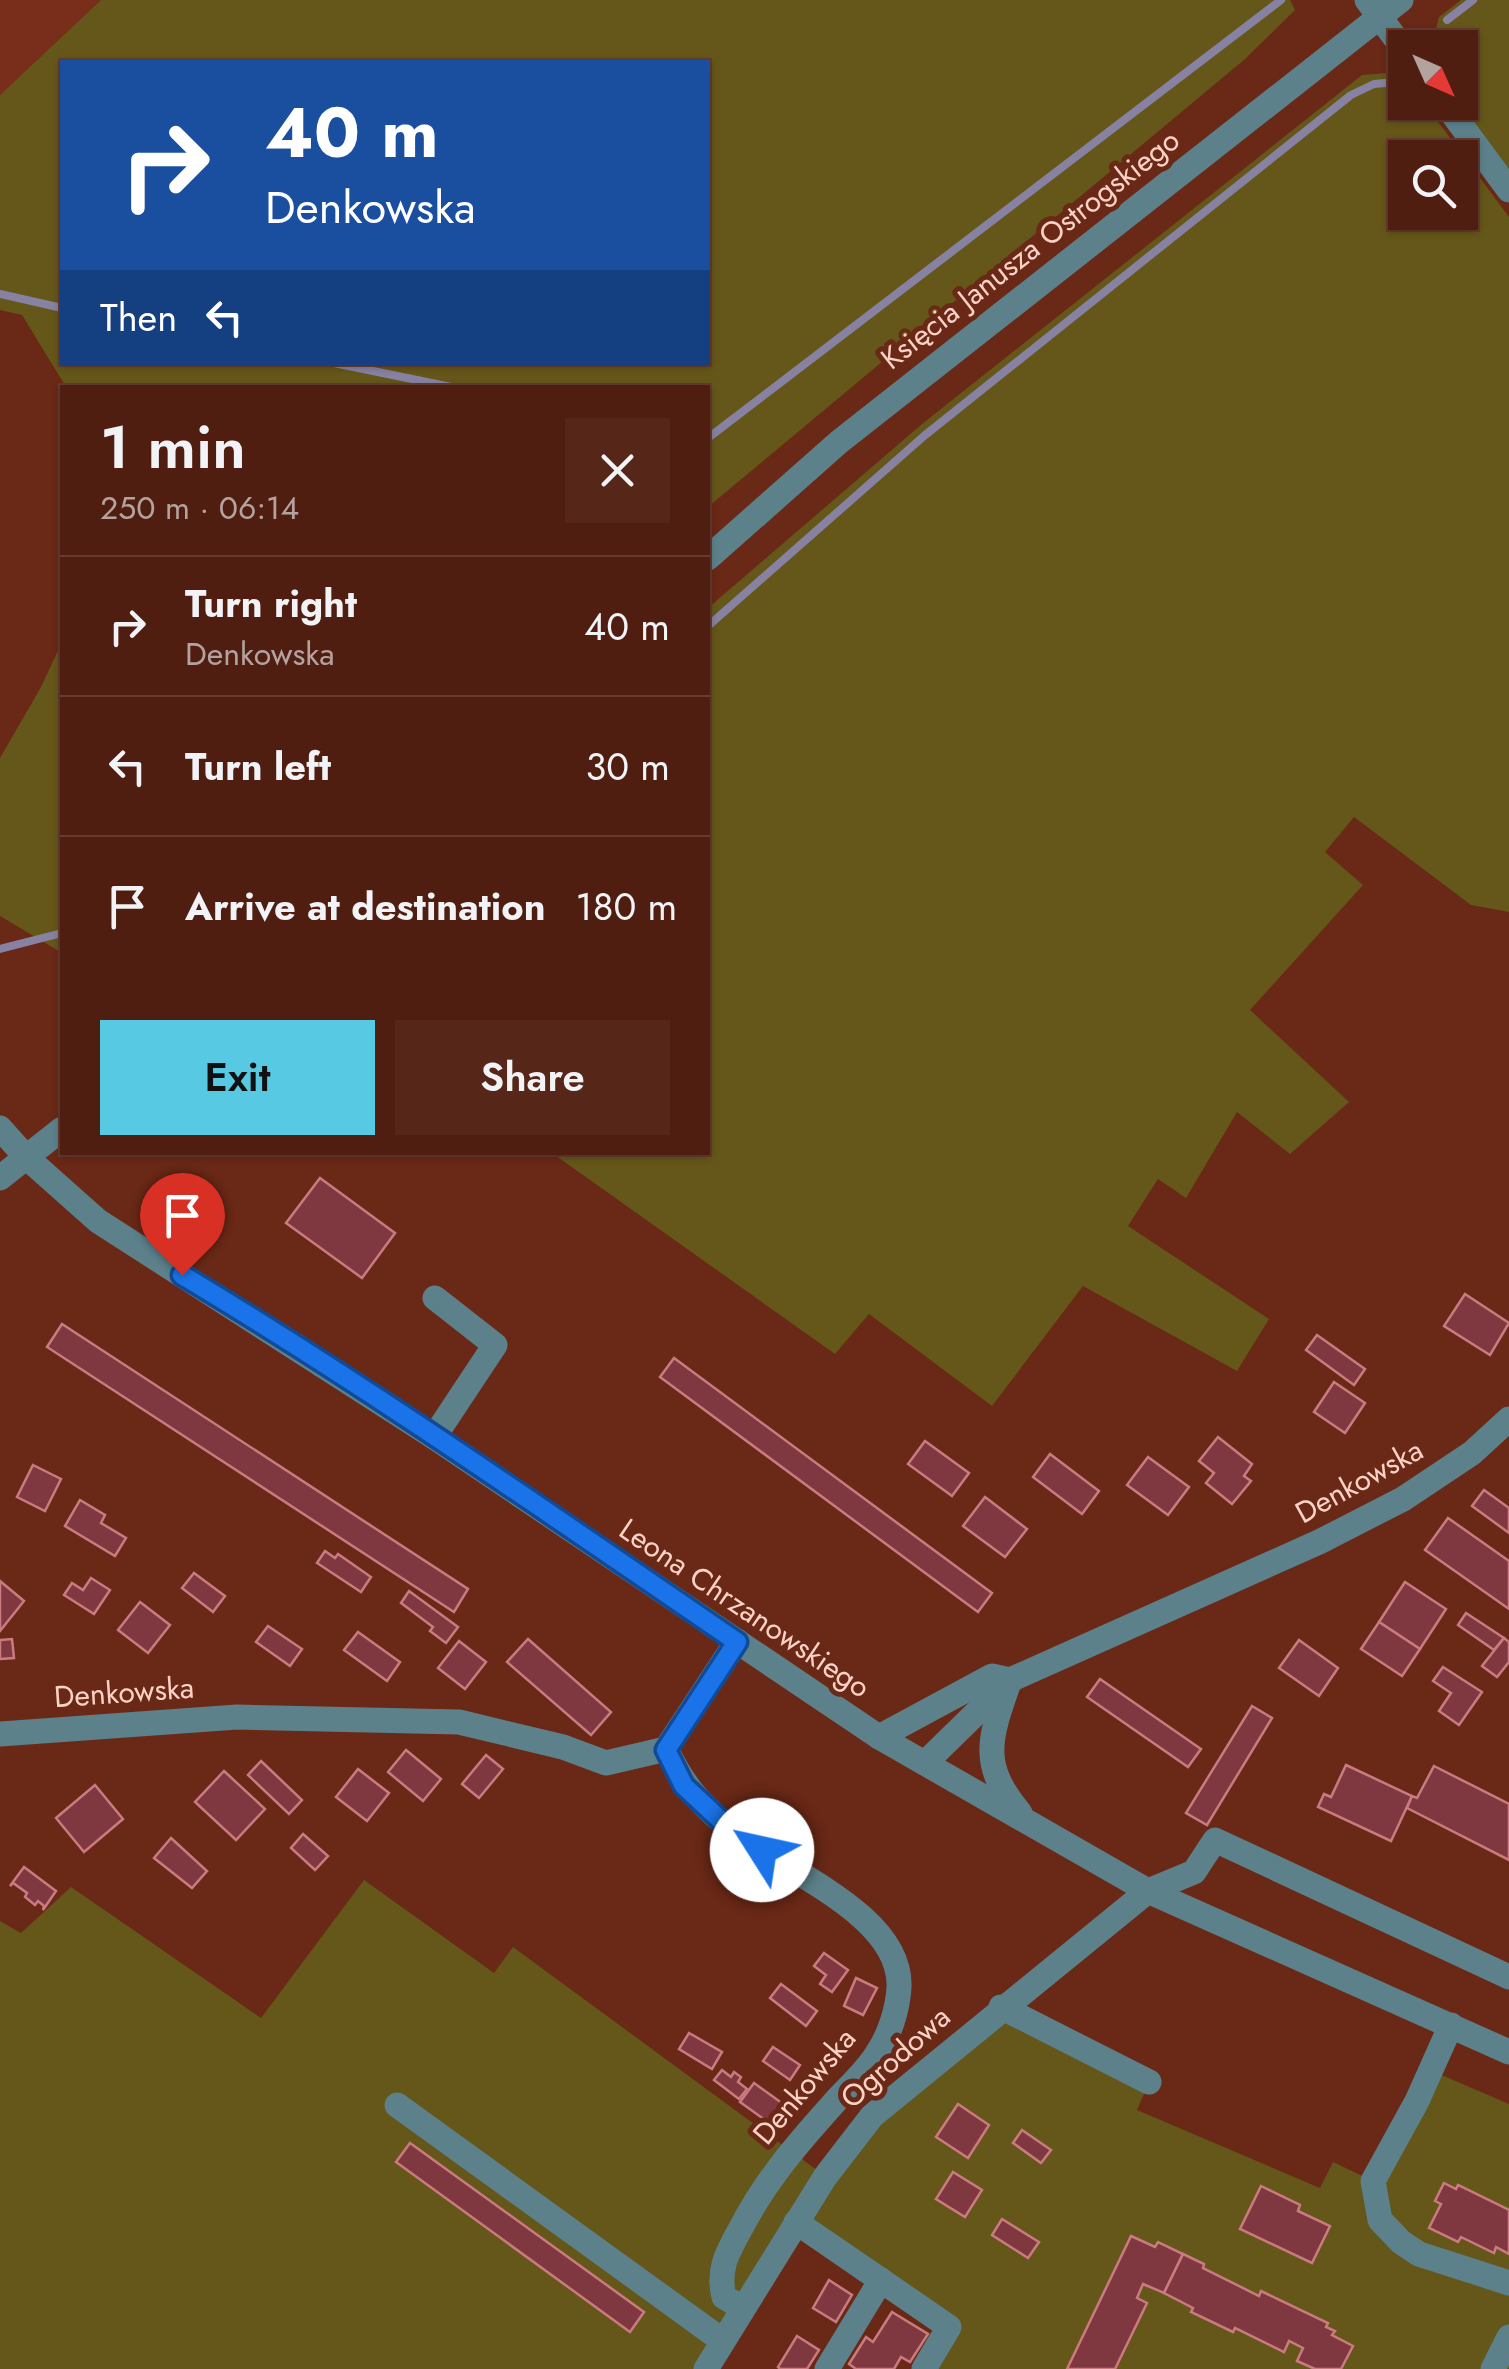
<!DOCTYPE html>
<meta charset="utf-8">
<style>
:root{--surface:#501e10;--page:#562719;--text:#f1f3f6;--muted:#b4a29f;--line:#673c30;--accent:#58c9e3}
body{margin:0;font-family:Jost,sans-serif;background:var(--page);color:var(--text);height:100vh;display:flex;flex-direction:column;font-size:38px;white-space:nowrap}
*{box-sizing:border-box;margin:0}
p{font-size:32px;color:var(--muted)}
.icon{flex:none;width:55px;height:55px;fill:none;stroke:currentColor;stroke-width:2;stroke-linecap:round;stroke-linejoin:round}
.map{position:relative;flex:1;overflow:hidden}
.details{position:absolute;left:60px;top:385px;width:650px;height:770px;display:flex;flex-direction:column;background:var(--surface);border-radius:0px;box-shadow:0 2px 8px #0004,0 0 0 2px var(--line)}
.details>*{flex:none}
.top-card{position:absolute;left:60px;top:60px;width:650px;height:305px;border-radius:0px;box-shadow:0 2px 8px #0004,0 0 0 2px var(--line);background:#1a4fa0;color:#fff;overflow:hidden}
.needle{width:65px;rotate:135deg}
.buttons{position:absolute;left:1388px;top:30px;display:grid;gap:20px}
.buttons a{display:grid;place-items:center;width:90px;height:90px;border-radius:0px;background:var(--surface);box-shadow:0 2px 8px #0004,0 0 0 2px var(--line);font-size:50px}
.pin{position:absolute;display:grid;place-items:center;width:85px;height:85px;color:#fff;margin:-102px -42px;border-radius:50% 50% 50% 0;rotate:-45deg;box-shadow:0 0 10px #0007}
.pin .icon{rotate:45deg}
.me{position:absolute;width:110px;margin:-55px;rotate:305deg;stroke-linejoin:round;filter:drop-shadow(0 0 8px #0008)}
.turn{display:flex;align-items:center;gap:35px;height:210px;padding:0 40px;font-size:45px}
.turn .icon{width:130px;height:130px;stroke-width:2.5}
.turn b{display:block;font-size:70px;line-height:85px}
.then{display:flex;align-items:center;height:95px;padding:0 40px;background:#0003;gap:20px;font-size:38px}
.round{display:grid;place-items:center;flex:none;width:105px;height:105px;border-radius:0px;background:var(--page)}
.summary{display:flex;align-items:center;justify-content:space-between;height:170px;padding:0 40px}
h1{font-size:60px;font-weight:600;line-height:75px}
.action{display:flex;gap:20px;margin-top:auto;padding:20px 40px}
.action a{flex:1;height:115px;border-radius:0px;background:var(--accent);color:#111;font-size:40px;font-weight:600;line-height:115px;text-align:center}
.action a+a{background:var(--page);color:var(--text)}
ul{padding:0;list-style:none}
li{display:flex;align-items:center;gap:30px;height:140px;padding:0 40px;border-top:2px solid var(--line)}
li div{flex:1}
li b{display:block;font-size:38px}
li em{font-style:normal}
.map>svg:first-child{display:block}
.built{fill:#782e1b}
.green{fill:#655619;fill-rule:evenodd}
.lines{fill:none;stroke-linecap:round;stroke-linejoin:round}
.stream{stroke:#8781a2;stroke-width:8}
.building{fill:#7f383f;stroke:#ca7b80;stroke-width:2.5}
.minor{stroke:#5c818b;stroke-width:25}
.route-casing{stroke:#114b97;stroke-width:25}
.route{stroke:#1a73e8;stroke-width:18}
.labels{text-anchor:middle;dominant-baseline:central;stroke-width:10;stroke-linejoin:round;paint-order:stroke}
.street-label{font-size:30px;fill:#fcd2c7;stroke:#6a2816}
</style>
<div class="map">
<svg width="1509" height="2369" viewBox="0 0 1509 2369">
<rect width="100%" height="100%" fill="#6a2816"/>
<path class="built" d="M 0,0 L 101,0 L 0,95 Z"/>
<g class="green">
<path d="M 101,0 L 1290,0 L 1295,10 L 1245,59 L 708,507 L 708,388 L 66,387 L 22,315 L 0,310 L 0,95 ZM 708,62 L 708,362 L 62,362 L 62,62 Z"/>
<path d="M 1461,0 L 1509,0 L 1509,173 L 1455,103 L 1460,102 L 1460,48 L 1431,48 L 1439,17 Z"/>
<path d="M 1388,73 L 1405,84 L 1405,102 L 1424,103 L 1509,217 L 1509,912 L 1471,905 L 1354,817 L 1325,852 L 1363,885 L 1250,1010 L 1349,1102 L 1290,1154 L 1237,1112 L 1186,1198 L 1158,1179 L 1128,1226 L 1269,1319 L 1237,1371 L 1083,1286 L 992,1406 L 869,1314 L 835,1354 L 552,1153 L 708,1152 L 708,608 L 922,424 L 1362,75 ZM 1405,158 L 1460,158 L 1460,212 L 1405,212 Z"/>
<path d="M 62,642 L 62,953 L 0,916 L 0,758 L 41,687 Z"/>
<path d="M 364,1880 L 494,1973 L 513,1947 L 825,2176 L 1001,2007 L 1149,2082 L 1137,2110 L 1320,2188 L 1333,2162 L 1373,2181 L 1430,2070 L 1509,2104 L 1509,2369 L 924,2369 L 948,2326 L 796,2223 L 706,2369 L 0,2369 L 0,1921 L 21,1933 L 71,1887 L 261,2018 Z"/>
</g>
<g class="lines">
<g class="stream">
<path d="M 1447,20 L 1473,0"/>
<path d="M 0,294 L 62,308"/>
<path d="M 329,362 L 456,388"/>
<path d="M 708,438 L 1281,0"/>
<path d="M 708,626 L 924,436 L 1351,95 L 1374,84 L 1397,82"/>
<path d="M 0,949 L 62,933"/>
</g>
</g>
<g class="building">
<path d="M 320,1178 L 395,1233 L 362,1278 L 286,1223 Z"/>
<path d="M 1465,1294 L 1509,1323 L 1490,1355 L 1444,1326 Z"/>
<path d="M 62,1324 L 468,1589 L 454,1612 L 47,1347 Z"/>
<path d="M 1317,1335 L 1365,1369 L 1354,1385 L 1306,1350 Z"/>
<path d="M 674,1358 L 992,1593 L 978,1612 L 660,1377 Z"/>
<path d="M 1334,1382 L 1365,1403 L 1345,1433 L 1314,1412 Z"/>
<path d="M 1218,1437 L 1252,1464 L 1244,1476 L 1251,1481 L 1232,1504 L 1206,1483 L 1214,1473 L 1199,1461 Z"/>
<path d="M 925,1441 L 969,1473 L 952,1496 L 908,1464 Z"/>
<path d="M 1050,1454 L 1099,1491 L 1082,1514 L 1033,1477 Z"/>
<path d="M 1148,1457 L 1189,1487 L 1168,1515 L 1127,1485 Z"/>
<path d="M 33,1465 L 61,1479 L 45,1511 L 17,1497 Z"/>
<path d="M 1484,1490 L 1509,1508 L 1509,1533 L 1472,1506 Z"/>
<path d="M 985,1497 L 1027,1529 L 1005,1557 L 963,1526 Z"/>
<path d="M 80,1500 L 105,1515 L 101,1523 L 126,1538 L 115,1556 L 65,1526 Z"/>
<path d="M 1448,1518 L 1509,1561 L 1509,1609 L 1425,1550 Z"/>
<path d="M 325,1551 L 335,1558 L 338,1554 L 371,1577 L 361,1592 L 317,1563 Z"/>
<path d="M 194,1573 L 225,1596 L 213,1612 L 182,1588 Z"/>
<path d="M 91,1578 L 110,1590 L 94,1614 L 64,1595 L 72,1583 L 83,1590 Z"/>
<path d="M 0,1581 L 24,1601 L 0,1631 Z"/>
<path d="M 1405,1582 L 1446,1609 L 1420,1649 L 1379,1622 Z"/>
<path d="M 409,1591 L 458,1627 L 446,1643 L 430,1631 L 433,1627 L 401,1603 Z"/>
<path d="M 140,1602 L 170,1625 L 148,1653 L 118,1630 Z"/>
<path d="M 1466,1613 L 1504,1638 L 1494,1650 L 1458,1625 Z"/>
<path d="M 1379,1622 L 1420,1649 L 1402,1676 L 1361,1649 Z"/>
<path d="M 268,1626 L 302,1649 L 290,1666 L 256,1642 Z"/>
<path d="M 358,1632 L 400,1662 L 387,1681 L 344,1650 Z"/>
<path d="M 1504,1638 L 1509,1642 L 1509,1662 L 1497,1677 L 1482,1666 Z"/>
<path d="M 12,1639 L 14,1658 L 0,1659 L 0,1640 Z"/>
<path d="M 528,1639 L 611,1712 L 591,1735 L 507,1662 Z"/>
<path d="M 1299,1640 L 1338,1668 L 1319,1696 L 1279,1668 Z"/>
<path d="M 459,1641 L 486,1662 L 465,1689 L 438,1668 Z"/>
<path d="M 1443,1667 L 1482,1692 L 1459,1725 L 1439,1711 L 1451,1693 L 1433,1681 Z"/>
<path d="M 1100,1679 L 1201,1749 L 1188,1767 L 1087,1697 Z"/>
<path d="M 1252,1706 L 1272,1718 L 1207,1825 L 1186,1813 Z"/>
<path d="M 406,1750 L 441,1779 L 423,1801 L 388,1772 Z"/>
<path d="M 486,1755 L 503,1769 L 479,1798 L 462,1784 Z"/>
<path d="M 261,1761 L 302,1800 L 289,1814 L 248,1775 Z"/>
<path d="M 1346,1765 L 1412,1796 L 1391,1841 L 1318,1807 L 1324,1794 L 1331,1797 Z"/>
<path d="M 1434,1766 L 1509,1804 L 1509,1860 L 1407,1808 L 1412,1796 L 1417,1798 Z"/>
<path d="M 358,1769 L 389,1793 L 367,1821 L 336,1797 Z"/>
<path d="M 224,1771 L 265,1809 L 236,1840 L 195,1802 Z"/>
<path d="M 95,1785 L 123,1819 L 84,1852 L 56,1818 Z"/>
<path d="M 303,1834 L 328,1856 L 315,1870 L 291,1848 Z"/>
<path d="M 171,1838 L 207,1871 L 192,1888 L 154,1858 Z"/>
<path d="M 24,1867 L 56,1891 L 43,1910 L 44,1906 L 38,1901 L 35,1905 L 25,1897 L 27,1893 L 13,1883 L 10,1886 Z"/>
<path d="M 824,1953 L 848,1970 L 832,1992 L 820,1984 L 826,1975 L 814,1966 Z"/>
<path d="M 856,1978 L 877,1988 L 863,2015 L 844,2006 Z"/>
<path d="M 781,1984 L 817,2011 L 806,2026 L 770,1998 Z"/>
<path d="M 689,2033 L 722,2052 L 712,2069 L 679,2049 Z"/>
<path d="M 773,2047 L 800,2065 L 790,2080 L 763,2061 Z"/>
<path d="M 722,2070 L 731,2077 L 734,2072 L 741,2077 L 738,2082 L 747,2089 L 739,2099 L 714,2080 Z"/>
<path d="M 754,2083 L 786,2106 L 772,2125 L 740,2102 Z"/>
<path d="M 958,2104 L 989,2125 L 968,2158 L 936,2137 Z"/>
<path d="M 1022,2130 L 1051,2150 L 1041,2163 L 1013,2143 Z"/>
<path d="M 410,2143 L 644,2312 L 630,2332 L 396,2162 Z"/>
<path d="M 953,2172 L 982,2190 L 965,2217 L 936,2199 Z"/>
<path d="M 1444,2183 L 1456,2189 L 1458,2185 L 1509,2210 L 1509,2254 L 1496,2247 L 1494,2253 L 1461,2237 L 1458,2242 L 1429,2228 L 1441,2204 L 1435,2201 Z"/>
<path d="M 1261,2186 L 1300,2205 L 1298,2211 L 1330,2226 L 1312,2263 L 1240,2229 Z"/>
<path d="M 1002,2219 L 1039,2242 L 1028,2258 L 992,2235 Z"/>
<path d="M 1131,2236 L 1155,2247 L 1158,2242 L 1183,2254 L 1164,2293 L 1143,2284 L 1137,2298 L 1147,2303 L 1115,2369 L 1067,2369 Z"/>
<path d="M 1183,2254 L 1204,2264 L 1203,2268 L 1259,2296 L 1261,2291 L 1328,2323 L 1326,2327 L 1335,2331 L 1332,2335 L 1353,2346 L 1341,2369 L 1315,2369 L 1297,2361 L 1303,2348 L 1289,2341 L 1284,2352 L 1235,2328 L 1233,2332 L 1191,2312 L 1193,2308 L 1164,2293 Z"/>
<path d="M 829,2280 L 852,2295 L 836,2322 L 813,2308 Z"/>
<path d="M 892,2312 L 928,2334 L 910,2362 L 901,2357 L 894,2369 L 856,2369 L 849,2364 L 866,2337 L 873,2342 Z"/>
<path d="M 797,2336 L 819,2350 L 807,2369 L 780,2369 L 778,2367 Z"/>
</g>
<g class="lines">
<g class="minor">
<path d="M 1367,0 L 1405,51"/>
<path d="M 1444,102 L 1509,190"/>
<path d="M 708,558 L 839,442 L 1401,0"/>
<path d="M 0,1128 L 26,1157 L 98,1221 L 434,1437 L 879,1737 L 1148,1891 L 1509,2052"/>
<path d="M 0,1178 L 62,1129"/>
<path d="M 434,1437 L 495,1345 L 435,1298"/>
<path d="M 1008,1685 C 989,1740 980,1765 1020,1813"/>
<path d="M 0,1734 L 237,1717 L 459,1722 L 563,1747 L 606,1763 L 666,1749 L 737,1641"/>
<path d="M 879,1737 L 992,1676 L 1010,1680"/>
<path d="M 666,1749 C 683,1784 697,1801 727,1826 C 775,1868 902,1912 899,1987 C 898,2008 890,2034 878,2052 C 867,2071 847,2088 833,2104 C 798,2143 766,2180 742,2226 C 728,2251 717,2269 724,2297 L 743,2308"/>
<path d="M 925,1763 L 1010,1680 L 1319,1542 L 1403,1499 L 1472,1453 L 1509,1419"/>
<path d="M 1001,2007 L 1149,2082"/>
<path d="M 1451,2025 L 1417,2101 L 1373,2181 L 1380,2220 L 1401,2242 L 1419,2254 L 1509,2283"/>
<path d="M 397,2105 L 723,2341"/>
<path d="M 796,2222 L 949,2327 L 924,2369"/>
<path d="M 706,2369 L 825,2177 L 872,2116 L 1148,1891 L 1194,1872 L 1215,1840 L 1509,1977"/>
<path d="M 827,2369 L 881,2280"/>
<path d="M 1493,2369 L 1509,2337"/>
</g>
</g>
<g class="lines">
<defs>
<path id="route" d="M 182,1275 C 372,1389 554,1517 737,1642 L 666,1750 L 684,1786 L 729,1828 L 762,1850"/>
</defs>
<use href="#route" class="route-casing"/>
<use href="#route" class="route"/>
</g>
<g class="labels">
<g class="street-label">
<text transform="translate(1030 249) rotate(-38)">Księcia Janusza Ostrogskiego</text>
<text transform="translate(1359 1481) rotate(-29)">Denkowska</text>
<text transform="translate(745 1608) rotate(34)">Leona Chrzanowskiego</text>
<text transform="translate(124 1692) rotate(-4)">Denkowska</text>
<text transform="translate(895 2057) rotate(-42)">Ogrodowa</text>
<text transform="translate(804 2086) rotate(-50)">Denkowska</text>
</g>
</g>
</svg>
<div class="buttons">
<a><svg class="needle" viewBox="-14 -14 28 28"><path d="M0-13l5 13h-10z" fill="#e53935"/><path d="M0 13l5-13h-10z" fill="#b4a29f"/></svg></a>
<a><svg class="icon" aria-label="search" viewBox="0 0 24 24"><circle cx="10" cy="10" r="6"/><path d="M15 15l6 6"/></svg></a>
</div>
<div class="pin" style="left:182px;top:1275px;background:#d93025"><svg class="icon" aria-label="arrive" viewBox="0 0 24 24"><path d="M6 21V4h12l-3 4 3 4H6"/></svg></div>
<svg class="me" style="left:762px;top:1850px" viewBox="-20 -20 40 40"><circle r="19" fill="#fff"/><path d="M0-13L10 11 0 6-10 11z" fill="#1a73e8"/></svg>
<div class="top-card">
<div class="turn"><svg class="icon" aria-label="right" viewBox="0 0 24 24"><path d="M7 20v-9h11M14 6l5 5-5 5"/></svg><div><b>40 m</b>Denkowska</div></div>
<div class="then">Then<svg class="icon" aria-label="left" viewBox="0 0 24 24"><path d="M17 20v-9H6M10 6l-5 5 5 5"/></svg></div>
</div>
<section class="details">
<div class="summary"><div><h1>1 min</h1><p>250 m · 06:14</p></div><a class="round"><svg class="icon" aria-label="close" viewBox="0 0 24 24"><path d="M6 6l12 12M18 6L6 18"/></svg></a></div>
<ul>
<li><svg class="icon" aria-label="right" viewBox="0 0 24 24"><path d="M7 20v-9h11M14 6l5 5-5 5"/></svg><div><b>Turn right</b><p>Denkowska</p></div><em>40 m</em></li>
<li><svg class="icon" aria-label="left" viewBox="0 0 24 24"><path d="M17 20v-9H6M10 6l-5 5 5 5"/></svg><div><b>Turn left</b></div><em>30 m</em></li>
<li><svg class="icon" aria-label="arrive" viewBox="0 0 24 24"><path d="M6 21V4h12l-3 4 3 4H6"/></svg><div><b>Arrive at destination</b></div><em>180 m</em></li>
</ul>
<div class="action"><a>Exit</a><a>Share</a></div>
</section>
</div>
